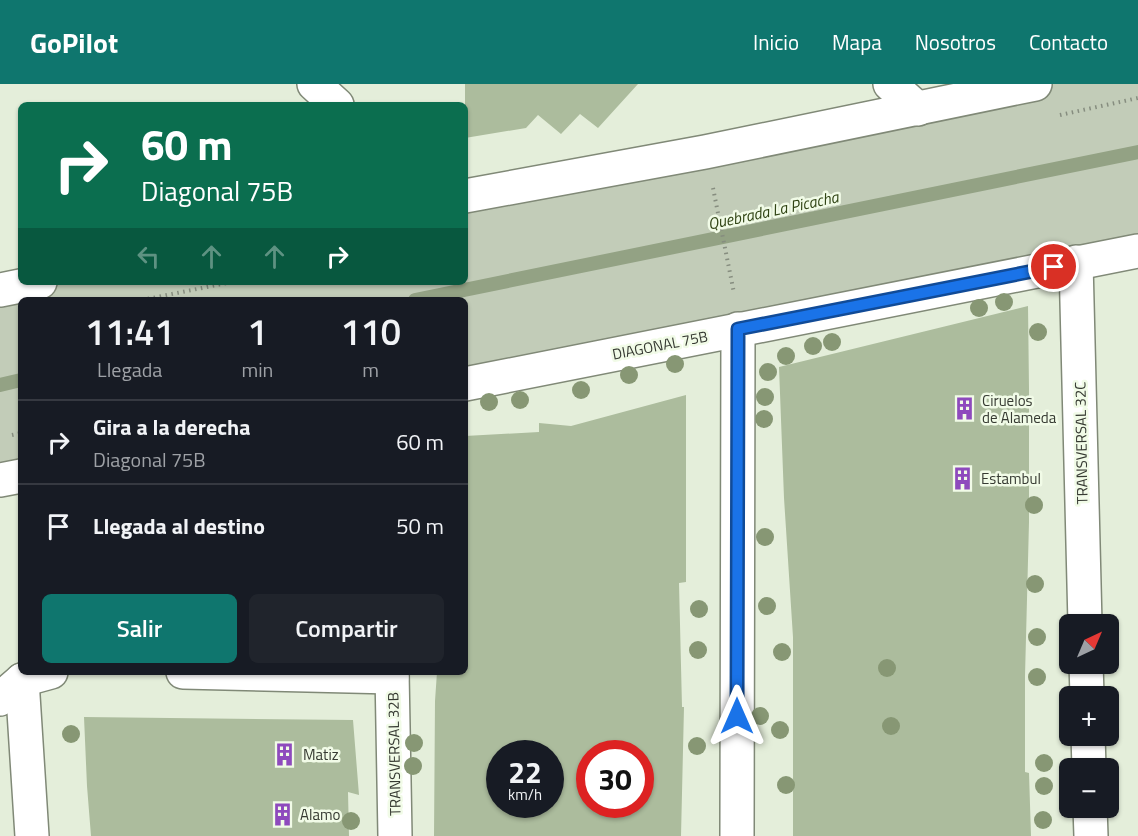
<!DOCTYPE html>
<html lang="es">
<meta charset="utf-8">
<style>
:root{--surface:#171b24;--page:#20242c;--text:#f1f3f6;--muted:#9ea1a6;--line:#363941;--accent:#0f766e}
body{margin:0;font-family:"Titillium Web",sans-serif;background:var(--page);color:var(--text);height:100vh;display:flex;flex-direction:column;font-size:22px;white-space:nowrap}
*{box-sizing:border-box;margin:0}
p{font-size:20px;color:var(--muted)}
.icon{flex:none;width:33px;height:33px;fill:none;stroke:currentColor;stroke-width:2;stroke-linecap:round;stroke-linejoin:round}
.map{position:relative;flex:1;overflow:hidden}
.side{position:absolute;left:18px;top:213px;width:450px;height:378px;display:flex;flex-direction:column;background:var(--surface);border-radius:9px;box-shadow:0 2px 4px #0004}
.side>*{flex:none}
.hud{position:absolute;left:18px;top:18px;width:450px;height:183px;border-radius:9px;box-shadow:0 2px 4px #0004;background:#0b6e4f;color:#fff;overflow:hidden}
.needle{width:39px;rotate:44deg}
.controls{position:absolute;left:1059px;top:530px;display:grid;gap:12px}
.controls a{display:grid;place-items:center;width:60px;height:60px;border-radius:9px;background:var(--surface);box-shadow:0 2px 4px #0004;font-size:30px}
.speed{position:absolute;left:486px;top:656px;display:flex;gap:12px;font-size:30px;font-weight:700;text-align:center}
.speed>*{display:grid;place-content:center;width:78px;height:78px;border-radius:50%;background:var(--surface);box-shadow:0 2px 4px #0004;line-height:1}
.speed small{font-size:15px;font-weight:400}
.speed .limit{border:9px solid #d22;background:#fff;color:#111}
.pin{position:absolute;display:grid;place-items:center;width:51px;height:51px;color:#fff;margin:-26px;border:3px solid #fff;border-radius:50%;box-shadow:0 2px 6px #0007}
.me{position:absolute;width:66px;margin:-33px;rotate:0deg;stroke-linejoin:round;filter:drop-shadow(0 0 4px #0008)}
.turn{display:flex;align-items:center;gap:21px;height:126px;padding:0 24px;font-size:27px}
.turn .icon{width:78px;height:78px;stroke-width:2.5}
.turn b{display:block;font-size:42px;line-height:51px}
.lanes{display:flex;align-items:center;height:57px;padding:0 24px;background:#0003;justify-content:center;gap:30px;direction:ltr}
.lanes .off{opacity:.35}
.eta{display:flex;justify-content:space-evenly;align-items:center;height:102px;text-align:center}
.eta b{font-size:36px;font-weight:600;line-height:42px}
.cta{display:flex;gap:12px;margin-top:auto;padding:12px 24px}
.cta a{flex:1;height:69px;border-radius:9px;background:var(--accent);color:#fff;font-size:24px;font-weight:600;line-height:69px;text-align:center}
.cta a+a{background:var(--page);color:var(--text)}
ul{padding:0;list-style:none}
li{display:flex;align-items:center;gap:18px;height:84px;padding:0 24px;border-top:2px solid var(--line)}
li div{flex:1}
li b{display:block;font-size:22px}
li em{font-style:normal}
header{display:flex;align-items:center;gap:36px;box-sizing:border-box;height:84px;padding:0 30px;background:var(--accent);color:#fff}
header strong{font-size:28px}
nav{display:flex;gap:33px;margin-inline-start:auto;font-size:21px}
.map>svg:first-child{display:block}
.green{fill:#c2ccb8}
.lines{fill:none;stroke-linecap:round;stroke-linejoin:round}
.stream{stroke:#93a284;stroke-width:14}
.building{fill:#acbc9d;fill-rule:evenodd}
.minor-casing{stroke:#808977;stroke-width:36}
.tertiary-casing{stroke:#808977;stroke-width:36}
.path{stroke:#868d7f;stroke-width:4;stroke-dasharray:1.5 4.5;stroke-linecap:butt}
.minor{stroke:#fff;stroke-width:33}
.tertiary{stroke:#fff;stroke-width:33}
.tree{fill:#879774}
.route-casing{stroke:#114b97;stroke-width:15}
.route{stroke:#1a73e8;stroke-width:10}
.labels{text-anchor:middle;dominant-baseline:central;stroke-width:5;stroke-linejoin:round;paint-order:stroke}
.street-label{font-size:15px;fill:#363a32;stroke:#f1fbe7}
.poi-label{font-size:15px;fill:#363a32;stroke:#f1fbe7;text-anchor:start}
.water-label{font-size:16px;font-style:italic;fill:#304414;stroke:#f1fbe7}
</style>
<header>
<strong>GoPilot</strong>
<nav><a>Inicio</a><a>Mapa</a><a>Nosotros</a><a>Contacto</a></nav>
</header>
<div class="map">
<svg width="1138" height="752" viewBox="0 0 1138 752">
<rect width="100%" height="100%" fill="#e4eeda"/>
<path class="green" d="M 1038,0 L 1138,0 L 1138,167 L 465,300 L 465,216 L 21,216 L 21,392 L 0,396 L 0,206 L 40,198 L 465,198 L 465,112 Z"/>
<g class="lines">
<g class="stream">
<path d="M 415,216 L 1138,68"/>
<path d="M 0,301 L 21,296"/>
</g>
</g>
<g class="building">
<path d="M 465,0 L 638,0 L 598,44 L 580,30 L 561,50 L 538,31 L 526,44 L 465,54 Z"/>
<path d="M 1028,222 L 1029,305 L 1029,438 L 1025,592 L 1025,688 L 1029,689 L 1031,752 L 793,752 L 793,553 L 784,414 L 779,283 Z"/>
<path d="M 686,311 L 686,498 L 679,499 L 682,623 L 684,623 L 681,752 L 434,752 L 435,617 L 437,588 L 465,588 L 465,352 L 539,348 L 539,339 L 571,342 ZM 500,669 L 550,669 L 550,720 L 500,720 ZM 590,669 L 640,669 L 640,720 L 590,720 Z"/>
<path d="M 84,633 L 353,636 L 359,711 L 348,708 L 349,752 L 91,752 L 87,702 Z"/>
</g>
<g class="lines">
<defs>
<g id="minor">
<path d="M 314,0 L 337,21"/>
<path d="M 890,0 L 918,25"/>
<path d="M 1076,178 L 1085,540"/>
<path d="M 1086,579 L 1087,612"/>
<path d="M 183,588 L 392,593"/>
<path d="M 392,588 L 395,752"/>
<path d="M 22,596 L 32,752"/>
<path d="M 0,615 L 22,596 L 51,588"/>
<path d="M 1088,651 L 1089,684"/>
<path d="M 1090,723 L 1091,752"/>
<path d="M 737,752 L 738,245"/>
</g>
<g id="tertiary">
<path d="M 465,112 L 705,68 L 1035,0"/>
<path d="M 0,206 L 40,198"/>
<path d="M 465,300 L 1138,167"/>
<path d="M 0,396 L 21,392"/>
</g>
</defs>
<use href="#minor" class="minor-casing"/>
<use href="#tertiary" class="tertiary-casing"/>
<g class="path">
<path d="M 1060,31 L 1138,14"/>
<path d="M 713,104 L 734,209"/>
<path d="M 142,216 L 232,198"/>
<path d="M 12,351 L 21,349"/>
</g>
<use href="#minor" class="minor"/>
<use href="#tertiary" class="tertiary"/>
</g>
<g class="tree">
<circle cx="1004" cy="218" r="9"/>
<circle cx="979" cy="224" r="9"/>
<circle cx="1038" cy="248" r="9"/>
<circle cx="832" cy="258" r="9"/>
<circle cx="813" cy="262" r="9"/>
<circle cx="786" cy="272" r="9"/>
<circle cx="675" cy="280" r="9"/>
<circle cx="768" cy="288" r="9"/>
<circle cx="629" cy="291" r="9"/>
<circle cx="581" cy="306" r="9"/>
<circle cx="765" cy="313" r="9"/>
<circle cx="520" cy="316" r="9"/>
<circle cx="489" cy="318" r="9"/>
<circle cx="764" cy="335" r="9"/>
<circle cx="1034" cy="421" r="9"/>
<circle cx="765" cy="453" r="9"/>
<circle cx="1035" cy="500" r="9"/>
<circle cx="767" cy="522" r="9"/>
<circle cx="699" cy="525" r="9"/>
<circle cx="1037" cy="553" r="9"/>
<circle cx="698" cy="566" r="9"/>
<circle cx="782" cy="568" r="9"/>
<circle cx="887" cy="584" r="9"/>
<circle cx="1037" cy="593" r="9"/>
<circle cx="760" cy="632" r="9"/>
<circle cx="891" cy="642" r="9"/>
<circle cx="780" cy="646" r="9"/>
<circle cx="71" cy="650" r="9"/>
<circle cx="414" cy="659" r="9"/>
<circle cx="697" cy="662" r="9"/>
<circle cx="1044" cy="679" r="9"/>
<circle cx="413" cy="682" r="9"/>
<circle cx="786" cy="701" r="9"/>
<circle cx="1044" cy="702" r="9"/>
<circle cx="1043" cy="736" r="9"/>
<circle cx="351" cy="737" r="9"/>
</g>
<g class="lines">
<defs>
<path id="route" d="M 737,632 L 738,245 L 1054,183"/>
</defs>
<use href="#route" class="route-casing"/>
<use href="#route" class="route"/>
</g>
<defs>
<symbol id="building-bare" viewBox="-9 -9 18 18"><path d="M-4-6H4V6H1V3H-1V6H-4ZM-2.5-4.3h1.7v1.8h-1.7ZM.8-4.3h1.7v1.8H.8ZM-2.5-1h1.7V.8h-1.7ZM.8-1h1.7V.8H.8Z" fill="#8e4abd" stroke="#f1fbe7" stroke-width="2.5" paint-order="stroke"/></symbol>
</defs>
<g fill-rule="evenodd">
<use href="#building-bare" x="948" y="308" width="33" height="33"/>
<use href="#building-bare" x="946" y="378" width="33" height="33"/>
<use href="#building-bare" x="268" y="654" width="33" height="33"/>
<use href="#building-bare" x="266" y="714" width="33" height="33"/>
</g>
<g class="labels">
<g class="street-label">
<text transform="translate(660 261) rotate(-11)">DIAGONAL 75B</text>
<text transform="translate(1081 359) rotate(-91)">TRANSVERSAL 32C</text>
<text transform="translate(394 670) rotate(-91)">TRANSVERSAL 32B</text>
</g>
<g class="poi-label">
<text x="982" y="316">Ciruelos<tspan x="982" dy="17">de Alameda</tspan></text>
<text x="981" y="394">Estambul</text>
<text x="303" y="670">Matiz</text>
<text x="300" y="730">Alamo</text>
</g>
<g class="water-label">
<text transform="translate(773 126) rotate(-12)">Quebrada La Picacha</text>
</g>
</g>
</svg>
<div class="controls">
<a><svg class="needle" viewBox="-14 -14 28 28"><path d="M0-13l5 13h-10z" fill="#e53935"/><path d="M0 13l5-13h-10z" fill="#9ea1a6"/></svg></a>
<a>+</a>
<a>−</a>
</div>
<div class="speed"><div>22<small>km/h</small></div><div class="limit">30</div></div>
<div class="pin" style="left:1054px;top:183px;background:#d93025"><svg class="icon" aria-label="arrive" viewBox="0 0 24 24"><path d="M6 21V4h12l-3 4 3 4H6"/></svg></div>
<svg class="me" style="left:737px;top:632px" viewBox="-20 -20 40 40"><path d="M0-17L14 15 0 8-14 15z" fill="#1a73e8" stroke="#fff" stroke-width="4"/></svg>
<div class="hud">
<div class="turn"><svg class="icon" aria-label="right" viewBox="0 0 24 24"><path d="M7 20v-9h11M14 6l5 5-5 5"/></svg><div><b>60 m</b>Diagonal 75B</div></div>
<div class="lanes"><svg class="icon off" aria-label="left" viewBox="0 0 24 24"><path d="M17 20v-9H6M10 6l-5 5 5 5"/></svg><svg class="icon off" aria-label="ahead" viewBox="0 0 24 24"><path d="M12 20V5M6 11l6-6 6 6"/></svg><svg class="icon off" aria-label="ahead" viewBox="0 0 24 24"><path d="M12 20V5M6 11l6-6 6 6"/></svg><svg class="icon" aria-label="right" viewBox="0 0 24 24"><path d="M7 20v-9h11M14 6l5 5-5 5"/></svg></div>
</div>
<section class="side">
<div class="eta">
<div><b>11:41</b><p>Llegada</p></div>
<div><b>1</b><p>min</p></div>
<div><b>110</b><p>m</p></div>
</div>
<ul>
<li><svg class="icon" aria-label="right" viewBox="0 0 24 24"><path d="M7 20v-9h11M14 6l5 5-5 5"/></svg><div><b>Gira a la derecha</b><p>Diagonal 75B</p></div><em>60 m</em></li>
<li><svg class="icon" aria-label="arrive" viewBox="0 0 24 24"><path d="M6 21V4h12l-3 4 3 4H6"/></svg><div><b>Llegada al destino</b></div><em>50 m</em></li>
</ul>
<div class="cta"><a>Salir</a><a>Compartir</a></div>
</section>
</div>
